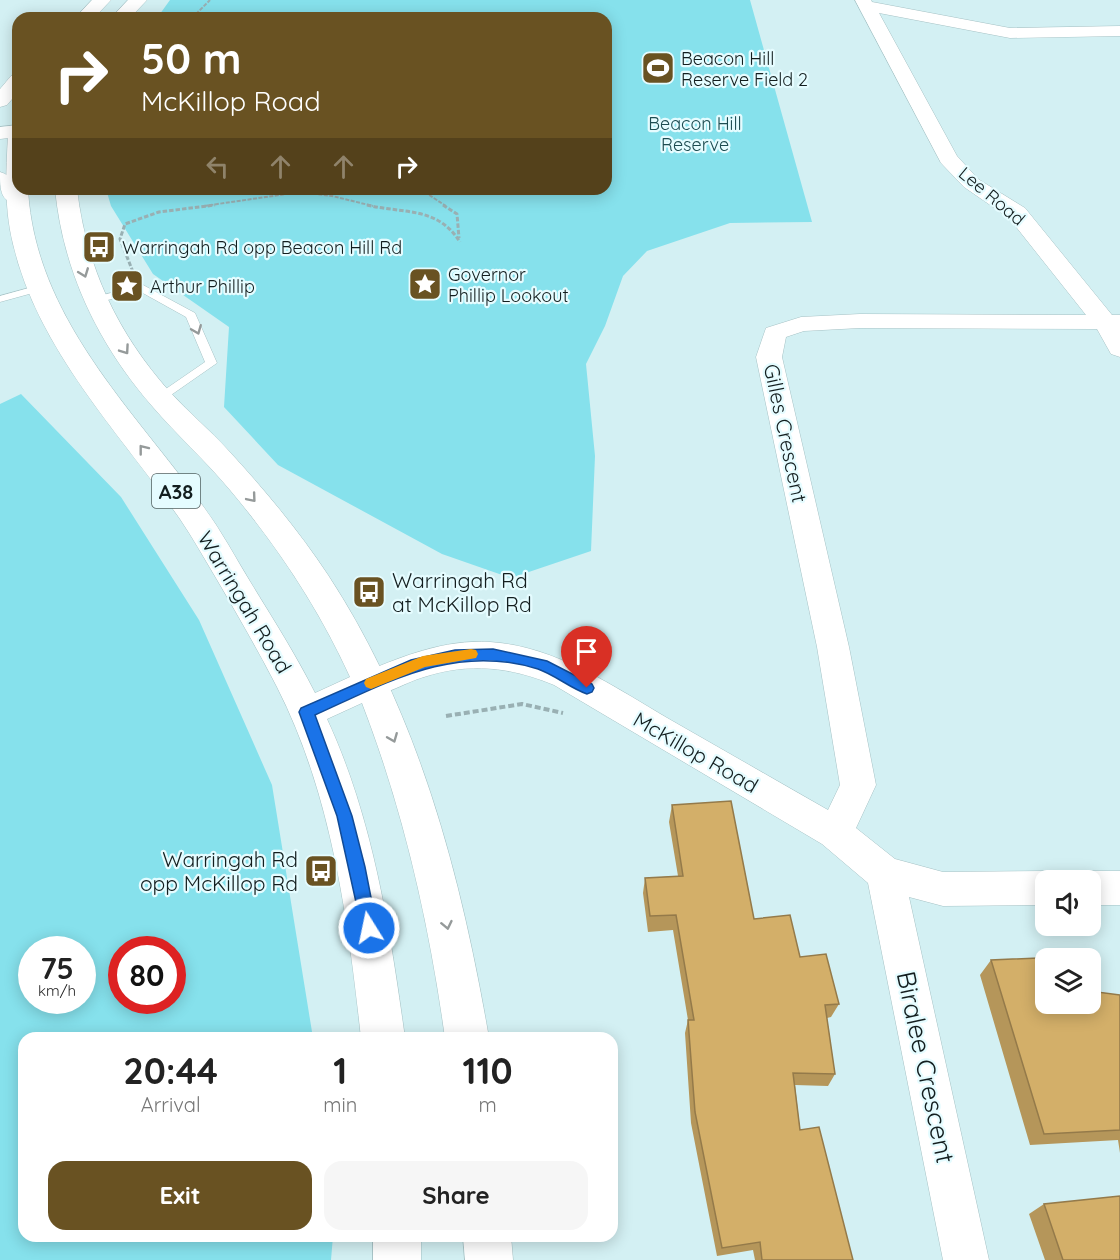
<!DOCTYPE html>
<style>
:root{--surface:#fff;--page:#f6f6f6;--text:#222;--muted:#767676;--accent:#695222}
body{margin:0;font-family:Quicksand,sans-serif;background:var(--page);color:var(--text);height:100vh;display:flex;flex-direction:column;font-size:22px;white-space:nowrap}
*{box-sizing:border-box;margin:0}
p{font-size:20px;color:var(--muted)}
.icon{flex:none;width:33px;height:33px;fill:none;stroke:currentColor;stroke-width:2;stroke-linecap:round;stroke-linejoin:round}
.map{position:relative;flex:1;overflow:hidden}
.side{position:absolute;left:18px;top:1032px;width:600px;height:210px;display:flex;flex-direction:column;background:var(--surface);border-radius:18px;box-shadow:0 3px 15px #0003}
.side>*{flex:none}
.hud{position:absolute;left:12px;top:12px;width:600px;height:183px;border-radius:18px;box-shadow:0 3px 15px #0003;background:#695222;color:#fff;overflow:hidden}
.buttons{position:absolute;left:1035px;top:870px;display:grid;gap:12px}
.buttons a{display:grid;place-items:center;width:66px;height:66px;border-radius:12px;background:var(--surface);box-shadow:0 3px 15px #0003;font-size:30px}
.speed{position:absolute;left:18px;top:936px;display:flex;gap:12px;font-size:30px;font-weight:700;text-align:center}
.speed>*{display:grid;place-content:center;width:78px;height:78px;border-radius:50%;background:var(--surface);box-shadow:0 3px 15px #0003;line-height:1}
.speed small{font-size:15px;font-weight:400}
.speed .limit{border:9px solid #d22;background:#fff;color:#111}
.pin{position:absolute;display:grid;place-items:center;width:51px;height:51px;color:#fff;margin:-62px -26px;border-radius:50% 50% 50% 0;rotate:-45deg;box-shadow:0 0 6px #0007}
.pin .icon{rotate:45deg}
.me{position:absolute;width:66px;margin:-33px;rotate:350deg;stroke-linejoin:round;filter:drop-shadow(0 0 4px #0008)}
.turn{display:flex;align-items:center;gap:21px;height:126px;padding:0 30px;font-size:27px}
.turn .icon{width:78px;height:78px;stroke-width:2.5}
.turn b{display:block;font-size:42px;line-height:51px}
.lanes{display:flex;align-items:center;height:57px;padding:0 30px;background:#0003;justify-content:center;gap:30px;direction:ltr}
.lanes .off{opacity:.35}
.eta{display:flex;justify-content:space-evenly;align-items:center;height:102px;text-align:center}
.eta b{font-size:36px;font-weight:700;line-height:42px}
.cta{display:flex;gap:12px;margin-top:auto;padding:12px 30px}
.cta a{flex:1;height:69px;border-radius:18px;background:var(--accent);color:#fff;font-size:24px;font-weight:700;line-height:69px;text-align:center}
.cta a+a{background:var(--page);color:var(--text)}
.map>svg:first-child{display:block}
.green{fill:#86e1ec;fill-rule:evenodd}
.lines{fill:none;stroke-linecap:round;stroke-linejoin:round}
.lane-casing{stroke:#a6c2c5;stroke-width:1}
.street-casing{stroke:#a6c2c5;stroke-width:1}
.secondary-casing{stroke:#a6c2c5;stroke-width:1}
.highway-casing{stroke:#a6c2c5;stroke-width:1}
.path-far2{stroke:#99b0b3;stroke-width:2;stroke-dasharray:4 1.5;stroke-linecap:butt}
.path-far1{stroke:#99b0b3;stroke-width:3;stroke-dasharray:4.5 2;stroke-linecap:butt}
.path{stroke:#99b0b3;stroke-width:4;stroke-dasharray:6 3;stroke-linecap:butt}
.lane{fill:#fff;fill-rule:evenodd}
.street{fill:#fff;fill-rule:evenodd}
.secondary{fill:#fff;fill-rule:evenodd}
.highway{fill:#fff;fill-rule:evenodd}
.wall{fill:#b5965a}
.building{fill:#d3af69;stroke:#947a4a;stroke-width:1.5}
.oneway{stroke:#959a9a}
.route{fill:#1a73e8;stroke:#114b97;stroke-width:1.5}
.slow{fill:#f59e0b}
.labels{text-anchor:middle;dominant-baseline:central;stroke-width:4.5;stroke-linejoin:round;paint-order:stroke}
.far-poi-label{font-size:18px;fill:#131e1f;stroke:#e5fcff;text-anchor:start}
.far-park-label{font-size:18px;fill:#1d4c51;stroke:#e5fcff}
.far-street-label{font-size:18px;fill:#131e1f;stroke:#e5fcff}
.shield{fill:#e5fcff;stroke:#526162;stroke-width:1.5}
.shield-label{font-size:20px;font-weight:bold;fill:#131e1f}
.street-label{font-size:21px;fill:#131e1f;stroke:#e5fcff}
.poi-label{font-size:21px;fill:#131e1f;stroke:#e5fcff;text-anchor:start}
.near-street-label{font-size:26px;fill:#131e1f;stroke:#e5fcff}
</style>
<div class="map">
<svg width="1120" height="1260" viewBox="0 0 1120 1260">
<rect width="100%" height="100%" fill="#d3f0f3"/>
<g class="green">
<path d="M 170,0 L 750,0 L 812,222 L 730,223 L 647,251 L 623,276 L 605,326 L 586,364 L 595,456 L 591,551 L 511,578 L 442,554 L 278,465 L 224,407 L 229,327 L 153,274 L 111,206 L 106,189 L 606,189 L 606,18 L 157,18 Z"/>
<path d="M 21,394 L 121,497 L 199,620 L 272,785 L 313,1038 L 24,1038 L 24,1236 L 333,1236 L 331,1260 L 0,1260 L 0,404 ZM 32,950 L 82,950 L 82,1000 L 32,1000 ZM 122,950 L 172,950 L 172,1000 L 122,1000 Z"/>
</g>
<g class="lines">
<defs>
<g id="lane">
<path d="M 143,285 L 195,313 L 217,363 L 161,402 L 157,401 L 155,398 L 157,395 L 205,362 L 186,317 L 141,292 L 95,303 L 89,300 L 91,298 Z"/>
<path d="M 36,286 L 40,287 L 40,291 L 0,302 L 0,296 Z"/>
</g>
<g id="street">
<path d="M 855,0 L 871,0 L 872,2 L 1010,28 L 1120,26 L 1120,36 L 1010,38 L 879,13 L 957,156 L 978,179 L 1025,208 L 1112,315 L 1120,315 L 1120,357 L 1111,354 L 1097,329 L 860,328 L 804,331 L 786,337 L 782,357 L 849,647 L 876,785 L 856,828 L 895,859 L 943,872 L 1046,871 L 1059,876 L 1061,880 L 1046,880 L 1046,905 L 943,906 L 909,897 L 989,1260 L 943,1260 L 868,883 L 822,844 L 554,685 C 511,667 469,662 424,677 C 402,683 380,701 358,693 L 354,684 L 358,675 C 400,657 444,639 490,642 C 556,646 614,687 669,719 C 722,749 775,780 828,810 L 840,785 L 817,647 L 756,357 L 766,328 L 801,317 L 860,314 L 1086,315 L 1009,218 L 964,187 L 941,163 Z"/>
<path d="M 1090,871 L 1120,871 L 1120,905 L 1090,905 L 1090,880 L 1075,880 L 1077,876 Z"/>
</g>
<g id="secondary">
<path d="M 18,74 L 18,92 L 7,105 L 0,107 L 0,89 L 11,76 Z"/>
<path d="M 18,125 L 18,137 L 0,139 L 0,127 Z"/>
<path d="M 0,172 C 12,175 18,187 24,196 L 21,201 C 0,206 0,189 0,172 Z"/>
</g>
<g id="highway">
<path d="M 92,0 L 111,0 L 94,18 L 75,18 Z"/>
<path d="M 128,0 L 147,0 L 130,18 L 111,18 Z"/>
<path d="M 18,129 L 18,189 L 28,189 C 35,317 132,408 203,506 C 221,530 235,557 251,583 C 273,619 296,655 315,693 L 350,677 C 319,609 278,547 230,490 C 205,460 177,435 152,406 C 98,344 63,271 55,189 L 77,189 C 86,267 118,334 170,392 C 188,412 210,430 228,450 C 264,489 299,531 328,575 C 419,714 461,876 489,1038 L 445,1038 C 429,923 404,812 362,703 L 327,719 C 373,818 390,930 405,1038 L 361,1038 C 348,919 332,795 277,687 C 258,650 237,614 216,578 C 204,558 193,538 180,519 C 119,432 38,350 13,244 C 4,208 6,172 8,135 L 11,131 Z"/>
<rect x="373" y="1236" width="48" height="24"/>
<path d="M 463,1236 L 511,1236 L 513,1260 L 465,1260 Z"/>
</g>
</defs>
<use href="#lane" class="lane-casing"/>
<use href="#street" class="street-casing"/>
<use href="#secondary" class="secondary-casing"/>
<use href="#highway" class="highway-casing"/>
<g class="path-far2">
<path d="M 192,18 L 210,0"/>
<path d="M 420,189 L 446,206"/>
<path d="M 204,206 L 300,192 L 332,196 L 373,206"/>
</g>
<g class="path-far1">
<path d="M 367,205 C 404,214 437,206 460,242"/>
<path d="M 443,205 L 457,214 L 459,238"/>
<path d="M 133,272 L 120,239 L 125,224 L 159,212 L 215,205"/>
</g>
<path class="path" d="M 446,716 L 522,704 L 563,713"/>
<use href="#lane" class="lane"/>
<use href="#street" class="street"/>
<use href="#secondary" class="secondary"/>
<use href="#highway" class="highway"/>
</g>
<g class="wall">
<path d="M 672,805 L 754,919 L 800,957 L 839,1004 L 831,1017 L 827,1018 L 835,1074 L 828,1086 L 795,1085 L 800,1130 L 853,1260 L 755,1260 L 753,1250 L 717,1256 L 691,1123 L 685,1033 L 688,1020 L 673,930 L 648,932 L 643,893 L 645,878 L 678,876 L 669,822 Z"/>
<path d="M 991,960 L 1046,1004 L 1120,995 L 1120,1153 L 1118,1140 L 1030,1145 L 980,975 Z"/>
<path d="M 1044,1204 L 1120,1260 L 1045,1260 L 1029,1214 Z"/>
</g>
<g class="building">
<path d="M 731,801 L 754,919 L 790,915 L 800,957 L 826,954 L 839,1004 L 825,1005 L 835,1074 L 793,1073 L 800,1130 L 819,1127 L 853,1260 L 762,1260 L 760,1242 L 722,1248 L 695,1112 L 688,1020 L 694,1020 L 676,915 L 650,916 L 645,878 L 683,876 L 672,805 Z"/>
<path d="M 1061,957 L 1062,958 L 1046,958 L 1046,1004 L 1090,1004 L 1090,991 L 1120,995 L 1120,1130 L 1044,1134 L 991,960 Z"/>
<path d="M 1120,1196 L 1120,1260 L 1063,1260 L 1044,1204 Z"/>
</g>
<defs><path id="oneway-chevron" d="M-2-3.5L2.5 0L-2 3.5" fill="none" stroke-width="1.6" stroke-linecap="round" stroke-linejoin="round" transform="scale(1.5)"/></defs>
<g class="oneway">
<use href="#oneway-chevron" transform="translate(84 273) rotate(69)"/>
<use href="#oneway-chevron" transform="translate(197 330) rotate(68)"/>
<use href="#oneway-chevron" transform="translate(125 350) rotate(55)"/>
<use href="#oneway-chevron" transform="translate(143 449) rotate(-128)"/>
<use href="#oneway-chevron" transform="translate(252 498) rotate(50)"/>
<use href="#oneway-chevron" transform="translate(393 738) rotate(68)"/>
<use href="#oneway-chevron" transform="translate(447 925) rotate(78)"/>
</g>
<path class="route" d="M 493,649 L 547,661 L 592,684 L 594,688 L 592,692 L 587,694 C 570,688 555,675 538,669 C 455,643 388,682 315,715 L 352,816 L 365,867 L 377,928 L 375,934 L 369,936 L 363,934 L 337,816 L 299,712 L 301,708 L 411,660 L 455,650 Z"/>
<path class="slow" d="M 471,649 L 476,650 L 478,654 L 476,658 L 425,667 L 371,689 L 366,687 L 364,683 L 366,679 L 423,656 Z"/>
<defs>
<symbol id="stadium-square" viewBox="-11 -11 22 22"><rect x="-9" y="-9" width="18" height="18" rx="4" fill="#695222" stroke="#e5fcff"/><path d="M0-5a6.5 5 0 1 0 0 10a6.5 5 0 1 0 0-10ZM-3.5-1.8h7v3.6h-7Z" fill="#fff"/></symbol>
<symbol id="bus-square" viewBox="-11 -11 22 22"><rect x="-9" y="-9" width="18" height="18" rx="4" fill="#695222" stroke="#e5fcff"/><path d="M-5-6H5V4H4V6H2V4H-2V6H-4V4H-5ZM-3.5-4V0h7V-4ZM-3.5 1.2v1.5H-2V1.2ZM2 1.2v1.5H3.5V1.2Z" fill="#fff"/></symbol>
<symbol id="sight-square" viewBox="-11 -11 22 22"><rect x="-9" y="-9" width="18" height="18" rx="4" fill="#695222" stroke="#e5fcff"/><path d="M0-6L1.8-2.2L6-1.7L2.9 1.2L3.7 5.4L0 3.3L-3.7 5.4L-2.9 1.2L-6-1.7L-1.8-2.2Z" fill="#fff"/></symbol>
</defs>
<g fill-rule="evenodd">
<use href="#stadium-square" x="639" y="49" width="38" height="38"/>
<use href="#bus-square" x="80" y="228" width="38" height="38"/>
<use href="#sight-square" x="406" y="265" width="38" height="38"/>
<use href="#sight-square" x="108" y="267" width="38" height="38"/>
<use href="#bus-square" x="350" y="573" width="38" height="38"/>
<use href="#bus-square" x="302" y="852" width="38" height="38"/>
</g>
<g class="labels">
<g class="far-poi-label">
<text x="681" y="58">Beacon Hill<tspan x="681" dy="21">Reserve Field 2</tspan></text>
<text x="122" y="247">Warringah Rd opp Beacon Hill Rd</text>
<text x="448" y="274">Governor<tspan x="448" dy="21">Phillip Lookout</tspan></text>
<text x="150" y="286">Arthur Phillip</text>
</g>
<g class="far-park-label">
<text x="695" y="123">Beacon Hill<tspan x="695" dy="21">Reserve</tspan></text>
</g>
<g class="far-street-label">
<text transform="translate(992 196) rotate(40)">Lee Road</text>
</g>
<rect class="shield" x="152" y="474" width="48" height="34" rx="4.5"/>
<g class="shield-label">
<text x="176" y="491">A38</text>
</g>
<g class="street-label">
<text transform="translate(786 433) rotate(78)">Gilles Crescent</text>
<text transform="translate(245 602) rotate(59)">Warringah Road</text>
<text transform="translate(696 752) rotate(30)">McKillop Road</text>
</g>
<g class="poi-label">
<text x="392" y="580">Warringah Rd<tspan x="392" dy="24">at McKillop Rd</tspan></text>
<text x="298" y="859" text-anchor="end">Warringah Rd<tspan x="298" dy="24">opp McKillop Rd</tspan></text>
</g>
<g class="near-street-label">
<text transform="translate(926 1067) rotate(78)">Biralee Crescent</text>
</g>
</g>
</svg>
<div class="buttons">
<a><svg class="icon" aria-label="sound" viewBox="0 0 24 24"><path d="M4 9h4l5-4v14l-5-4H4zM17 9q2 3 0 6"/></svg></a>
<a><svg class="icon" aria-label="layers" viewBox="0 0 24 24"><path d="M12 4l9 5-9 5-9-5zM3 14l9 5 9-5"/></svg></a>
</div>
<div class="speed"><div>75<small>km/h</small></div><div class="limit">80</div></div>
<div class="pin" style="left:587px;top:688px;background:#d93025"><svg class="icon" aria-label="arrive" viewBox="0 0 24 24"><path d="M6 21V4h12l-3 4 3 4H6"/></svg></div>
<svg class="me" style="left:369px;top:928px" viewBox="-20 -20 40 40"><circle r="17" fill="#1a73e8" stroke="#fff" stroke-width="3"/><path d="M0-11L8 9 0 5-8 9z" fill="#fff"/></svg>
<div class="hud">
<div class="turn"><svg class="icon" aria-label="right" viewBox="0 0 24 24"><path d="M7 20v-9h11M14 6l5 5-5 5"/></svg><div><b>50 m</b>McKillop Road</div></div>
<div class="lanes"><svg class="icon off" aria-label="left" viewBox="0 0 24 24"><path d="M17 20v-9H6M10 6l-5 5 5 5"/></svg><svg class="icon off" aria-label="ahead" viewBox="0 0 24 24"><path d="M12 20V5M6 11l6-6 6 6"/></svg><svg class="icon off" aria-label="ahead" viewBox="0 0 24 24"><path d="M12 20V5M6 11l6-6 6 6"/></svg><svg class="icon" aria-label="right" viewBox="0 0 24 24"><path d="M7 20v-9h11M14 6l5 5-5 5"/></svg></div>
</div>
<section class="side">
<div class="eta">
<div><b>20:44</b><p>Arrival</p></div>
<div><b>1</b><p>min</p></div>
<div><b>110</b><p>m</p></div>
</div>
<div class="cta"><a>Exit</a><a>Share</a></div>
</section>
</div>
